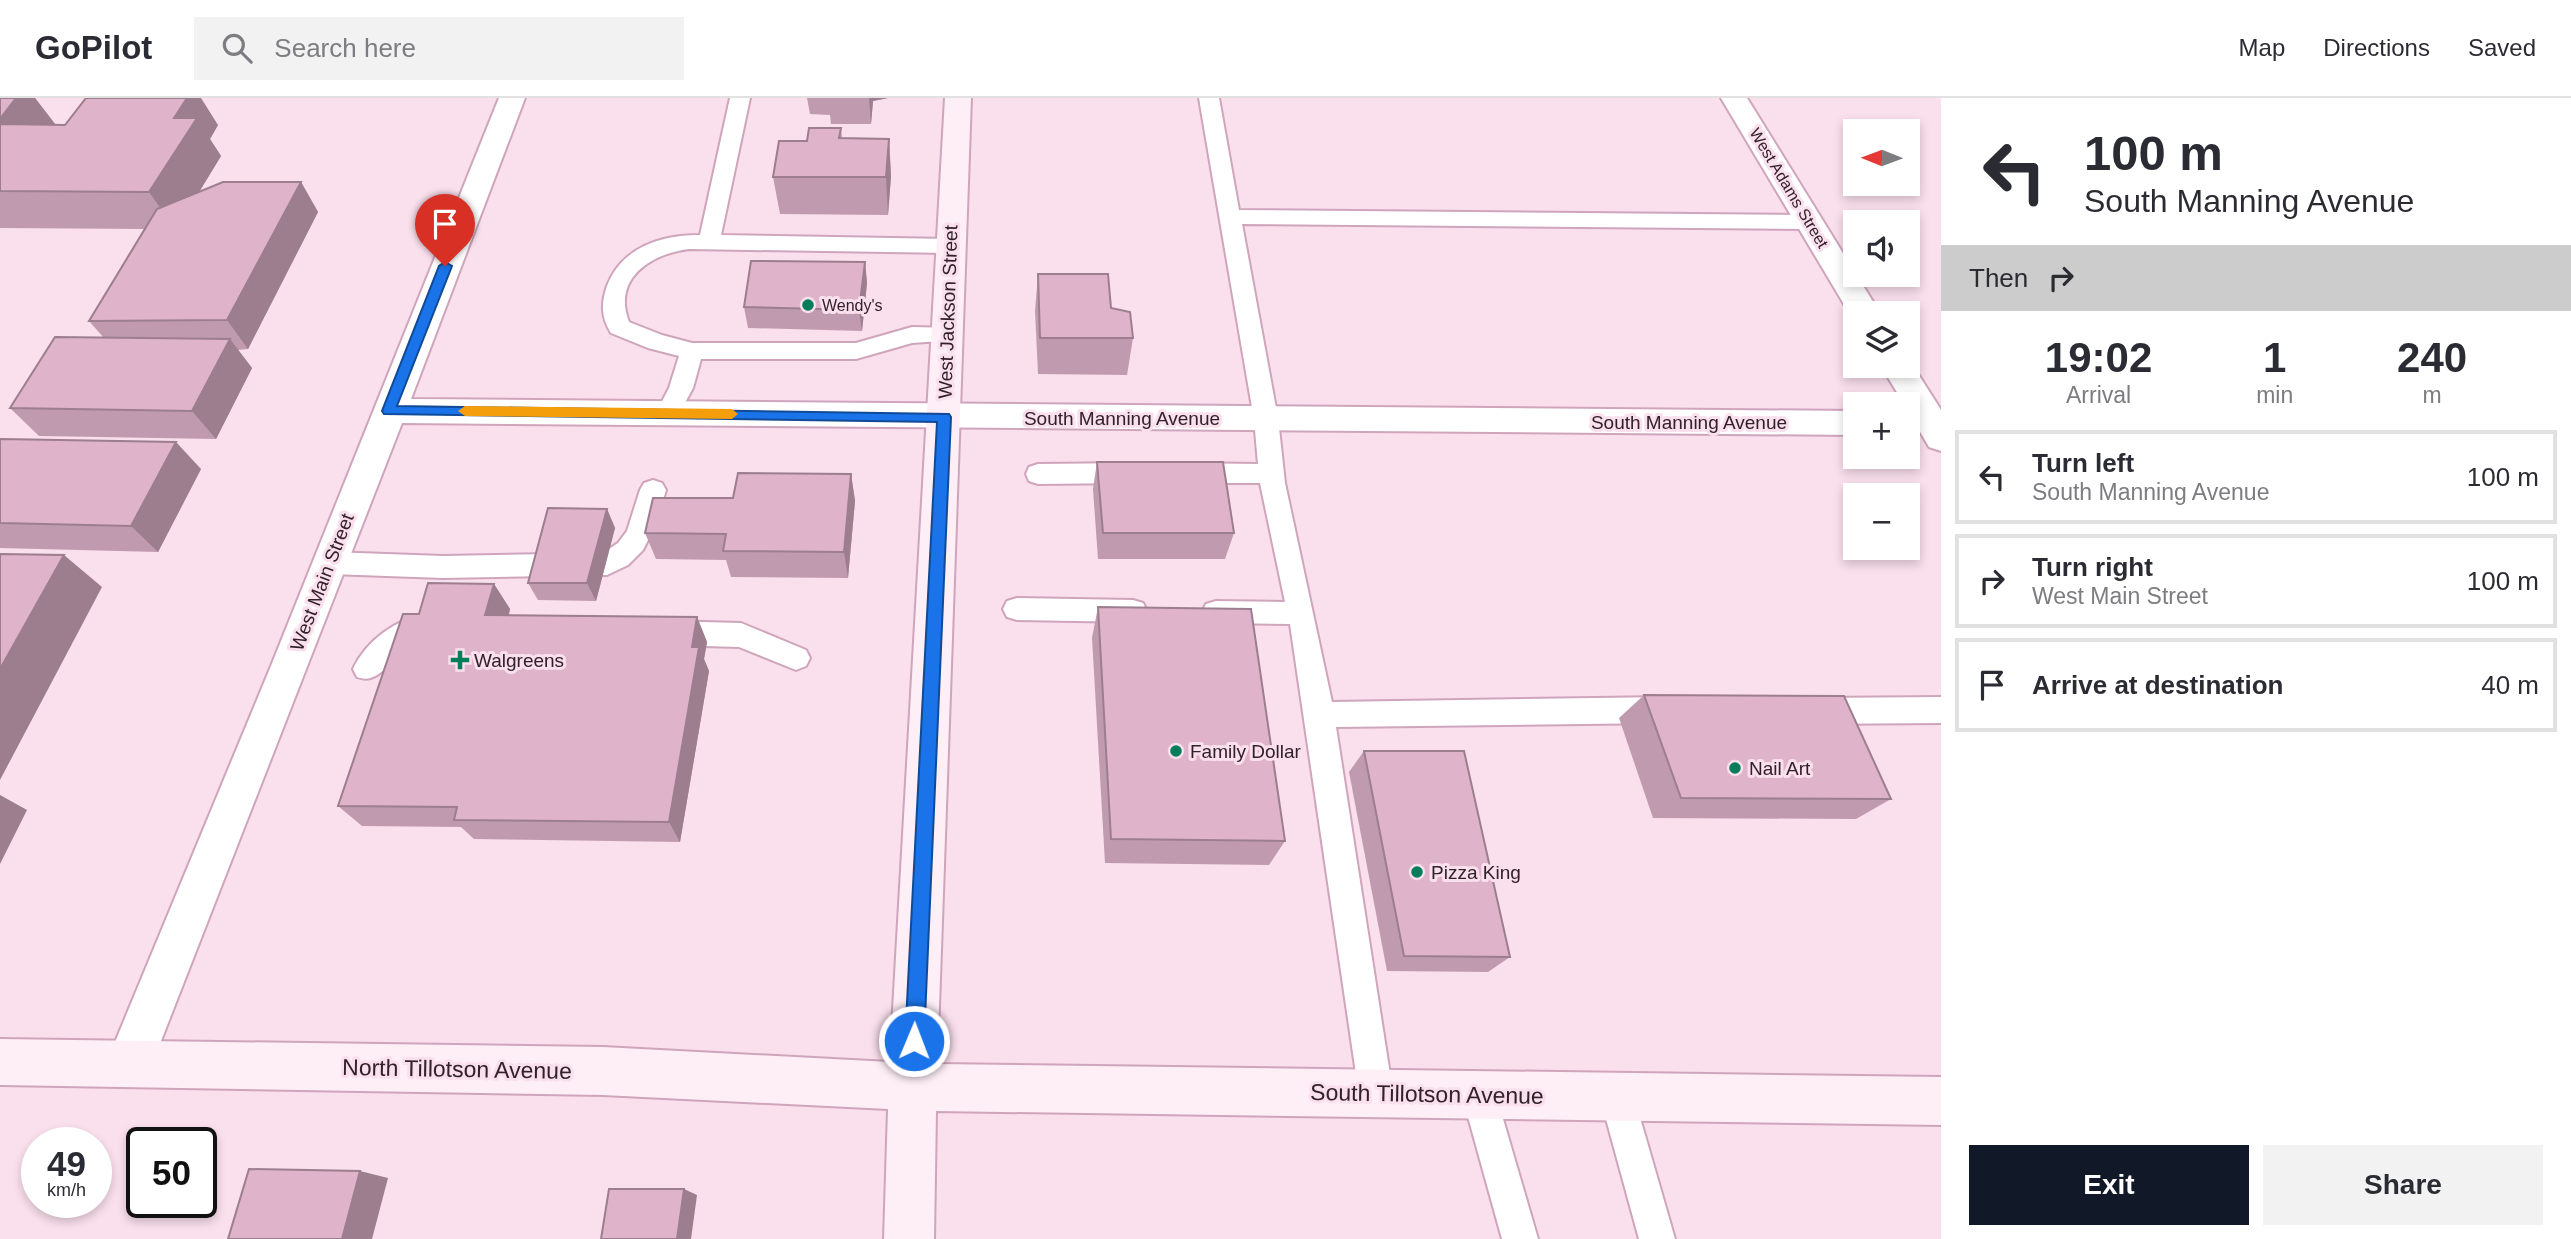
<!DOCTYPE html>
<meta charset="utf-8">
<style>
:root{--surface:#fff;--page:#f2f2f3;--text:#2b2b33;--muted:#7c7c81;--line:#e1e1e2;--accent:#111827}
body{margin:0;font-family:Arial,sans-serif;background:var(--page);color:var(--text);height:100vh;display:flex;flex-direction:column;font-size:26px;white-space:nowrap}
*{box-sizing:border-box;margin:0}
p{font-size:23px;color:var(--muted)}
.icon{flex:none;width:38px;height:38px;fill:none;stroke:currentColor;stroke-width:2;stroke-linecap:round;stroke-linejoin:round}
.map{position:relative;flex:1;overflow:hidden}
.panel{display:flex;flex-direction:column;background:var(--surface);width:630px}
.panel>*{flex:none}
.top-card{background:#fff;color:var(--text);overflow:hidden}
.needle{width:46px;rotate:271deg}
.tools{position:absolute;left:1843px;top:21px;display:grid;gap:14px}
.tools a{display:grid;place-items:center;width:77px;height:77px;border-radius:0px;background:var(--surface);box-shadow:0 4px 10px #0003;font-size:35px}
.speed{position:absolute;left:21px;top:1029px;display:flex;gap:14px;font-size:35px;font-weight:700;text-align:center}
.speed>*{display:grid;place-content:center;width:91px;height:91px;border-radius:50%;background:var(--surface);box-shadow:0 4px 10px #0003;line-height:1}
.speed small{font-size:18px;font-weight:400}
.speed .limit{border:4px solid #111;border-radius:10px;background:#fff;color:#111}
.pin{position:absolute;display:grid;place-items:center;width:60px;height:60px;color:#fff;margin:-72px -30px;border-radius:50% 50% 50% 0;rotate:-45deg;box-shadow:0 0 7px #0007}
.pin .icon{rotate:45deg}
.me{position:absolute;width:77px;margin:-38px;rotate:1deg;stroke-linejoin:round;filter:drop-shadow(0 0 5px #0008)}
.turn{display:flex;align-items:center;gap:24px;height:147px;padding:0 28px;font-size:32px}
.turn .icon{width:91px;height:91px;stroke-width:2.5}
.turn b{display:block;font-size:49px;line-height:60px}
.then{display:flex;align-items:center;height:66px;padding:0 28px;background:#0003;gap:14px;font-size:26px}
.eta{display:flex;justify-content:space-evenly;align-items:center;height:119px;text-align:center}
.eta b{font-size:42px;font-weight:700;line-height:49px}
.button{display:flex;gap:14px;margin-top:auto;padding:14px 28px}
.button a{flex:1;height:80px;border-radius:0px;background:var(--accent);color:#fff;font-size:28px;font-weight:700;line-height:80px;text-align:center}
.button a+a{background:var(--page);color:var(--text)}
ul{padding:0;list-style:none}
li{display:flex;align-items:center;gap:21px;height:94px;margin:0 14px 10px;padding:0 14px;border:4px solid var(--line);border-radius:0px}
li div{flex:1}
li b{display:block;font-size:26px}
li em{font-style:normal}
header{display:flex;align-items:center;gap:42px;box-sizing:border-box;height:98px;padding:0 35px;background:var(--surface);border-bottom:2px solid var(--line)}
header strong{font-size:33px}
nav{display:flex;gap:38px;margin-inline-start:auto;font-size:24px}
.search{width:490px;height:63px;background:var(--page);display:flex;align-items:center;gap:18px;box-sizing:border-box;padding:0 24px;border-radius:0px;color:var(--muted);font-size:26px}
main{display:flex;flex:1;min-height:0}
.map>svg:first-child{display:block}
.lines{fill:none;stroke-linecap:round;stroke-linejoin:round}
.lane-casing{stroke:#cfa5bc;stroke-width:4}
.street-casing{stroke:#cfa5bc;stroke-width:4}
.secondary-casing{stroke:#cfa5bc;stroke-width:4}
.lane{fill:#fff;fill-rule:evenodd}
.street{fill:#fff;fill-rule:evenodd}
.secondary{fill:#feeef6;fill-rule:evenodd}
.wall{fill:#c09baf}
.shaded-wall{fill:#9c7e8e}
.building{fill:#dfb4cb;stroke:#9c7e8e;stroke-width:2}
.route{fill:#1a73e8;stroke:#114b97;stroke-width:2}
.slow{fill:#f59e0b}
.poi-dot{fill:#057c5a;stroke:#fadfed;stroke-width:2.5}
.labels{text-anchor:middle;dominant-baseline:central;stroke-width:6;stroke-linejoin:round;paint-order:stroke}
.far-street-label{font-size:16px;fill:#31212a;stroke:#fadfed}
.far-poi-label{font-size:16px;fill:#31212a;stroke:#fadfed;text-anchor:start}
.street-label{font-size:19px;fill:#31212a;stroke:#fadfed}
.poi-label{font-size:19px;fill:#31212a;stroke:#fadfed;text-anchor:start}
.near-street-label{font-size:23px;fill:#31212a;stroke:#fadfed}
</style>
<header>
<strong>GoPilot</strong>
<div class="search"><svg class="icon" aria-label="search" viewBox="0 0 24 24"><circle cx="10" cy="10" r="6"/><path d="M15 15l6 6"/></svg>Search here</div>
<nav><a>Map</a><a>Directions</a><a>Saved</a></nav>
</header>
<main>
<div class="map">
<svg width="1941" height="1141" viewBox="0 0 1941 1141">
<rect width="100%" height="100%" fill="#fadfed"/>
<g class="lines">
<defs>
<g id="lane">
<path d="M 730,0 L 750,0 L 721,137 L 950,141 L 958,143 L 961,148 L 958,153 L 950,155 L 689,151 C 651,156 612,180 629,224 L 662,237 L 692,245 L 856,245 L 912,229 L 955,230 L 958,236 L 955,242 L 912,245 L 856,261 L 701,261 L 693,290 L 676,321 L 668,324 L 660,321 L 656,315 L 669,290 L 679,258 L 648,250 L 611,235 C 601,219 601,205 607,188 C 622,149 661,137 700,137 Z"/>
<path d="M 1199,0 L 1219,0 L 1239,112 L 1810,117 L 1817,119 L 1821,124 L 1817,129 L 1810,131 L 1242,126 L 1278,321 L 1285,385 L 1332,604 L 1665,599 L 1675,603 L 1679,612 L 1675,621 L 1665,625 L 1336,629 L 1393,996 L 1388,1008 L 1376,1013 L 1364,1008 L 1359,996 L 1290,526 L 1216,525 L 1206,522 L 1202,514 L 1206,506 L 1216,503 L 1285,504 L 1260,385 L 1185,385 L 1176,382 L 1173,375 L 1176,368 L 1185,365 L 1258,366 L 1254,321 Z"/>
<path d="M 1134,365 L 1143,368 L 1146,375 L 1143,382 L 1134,385 L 1038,386 L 1029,383 L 1026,376 L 1029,369 L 1038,366 Z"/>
<path d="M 653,382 L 662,385 L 666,392 L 656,426 L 643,452 L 628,467 L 607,477 L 443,480 L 330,476 L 321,473 L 317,465 L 321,457 L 330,454 L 443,458 L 603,455 L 618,445 L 627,433 L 640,392 L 644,385 Z"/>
<path d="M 1017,500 L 1133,502 L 1143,505 L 1147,513 L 1143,521 L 1133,524 L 1017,522 L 1007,519 L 1003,511 L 1007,503 Z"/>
<path d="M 427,517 L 437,520 L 441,528 L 437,536 C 427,539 419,540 410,546 C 392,558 380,588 357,579 L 353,571 C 366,543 396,520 427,517 Z"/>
<path d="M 667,523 L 741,525 L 806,552 L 810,560 L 806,568 L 796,572 L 739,549 L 667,547 L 657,543 L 653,535 L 657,527 Z"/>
<path d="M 1941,599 L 1941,625 L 1814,626 L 1804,622 L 1800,613 L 1804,604 L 1814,600 Z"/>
<path d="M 1479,980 L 1491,985 L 1496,997 L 1538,1141 L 1502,1141 L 1462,997 L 1467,985 Z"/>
<path d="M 1617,982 L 1629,987 L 1634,999 L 1675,1141 L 1639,1141 L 1600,999 L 1605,987 Z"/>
</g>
<g id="street">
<path d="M 499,0 L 525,0 L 411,301 L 1855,313 L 1855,337 L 402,325 L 152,966 L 146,983 L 129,989 L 112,983 L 106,966 L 271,568 Z"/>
<path d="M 1721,0 L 1747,0 L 1880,215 L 1855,215 L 1854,223 Z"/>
<path d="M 1908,260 L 1941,312 L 1941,353 L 1929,349 L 1908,313 L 1908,306 L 1904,306 L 1881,268 L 1908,268 Z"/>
</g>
<path id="secondary" d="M 945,0 L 971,0 L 937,966 L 1941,979 L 1941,1027 L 936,1013 L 934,1141 L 884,1141 L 888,1011 L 603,997 L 0,987 L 0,941 L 603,949 L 890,964 Z"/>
</defs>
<use href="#lane" class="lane-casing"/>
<use href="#street" class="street-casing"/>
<use href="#secondary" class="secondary-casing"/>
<use href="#lane" class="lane"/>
<use href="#street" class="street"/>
<use href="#secondary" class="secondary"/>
</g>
<g class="wall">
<path d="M 0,0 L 35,0 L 55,26 L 54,27 L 218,27 L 210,41 L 221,58 L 199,94 L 301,84 L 318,114 L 248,251 L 238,252 L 252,270 L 216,341 L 39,338 L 10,310 L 104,240 L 89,223 L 144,131 L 0,130 Z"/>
<path d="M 807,0 L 888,0 L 873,3 L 871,26 L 831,26 L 830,17 L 810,16 Z"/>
<path d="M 841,30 L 842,40 L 889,41 L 891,78 L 888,117 L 780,116 L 773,79 L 807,43 Z"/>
<path d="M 865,164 L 867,185 L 862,233 L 748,230 L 744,209 Z"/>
<path d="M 1038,176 L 1111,210 L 1133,240 L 1127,277 L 1038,276 L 1035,213 Z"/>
<path d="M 0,341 L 201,371 L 158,454 L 0,450 Z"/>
<path d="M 1097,364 L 1234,435 L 1225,461 L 1098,461 L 1093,391 Z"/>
<path d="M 851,376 L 855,403 L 848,480 L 731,479 L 726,462 L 656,461 L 645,435 L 733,400 Z"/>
<path d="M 607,411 L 615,430 L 596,503 L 538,502 L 528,485 Z"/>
<path d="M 494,486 L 510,511 L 509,517 L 697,519 L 707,544 L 704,561 L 709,573 L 680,744 L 474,741 L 461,729 L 362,728 L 338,708 L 419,516 Z"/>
<path d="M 1098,509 L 1285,743 L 1269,767 L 1105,765 L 1092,540 Z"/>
<path d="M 1644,597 L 1891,701 L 1856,721 L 1653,720 L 1619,620 Z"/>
<path d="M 1364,653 L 1510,859 L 1488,874 L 1387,873 L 1349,674 Z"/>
</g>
<g class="shaded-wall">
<path d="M 16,0 L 35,0 L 55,26 L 26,64 L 0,32 L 0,21 Z"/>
<path d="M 187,0 L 201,0 L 218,27 L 210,41 L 221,58 L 176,132 L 149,94 L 174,20 Z"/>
<path d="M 869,0 L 888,0 L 873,3 L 871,26 Z"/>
<path d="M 889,41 L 891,78 L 888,117 L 886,79 Z"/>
<path d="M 301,84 L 318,114 L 248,251 L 227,222 Z"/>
<path d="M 865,164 L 867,185 L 862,233 L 859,212 Z"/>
<path d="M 230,241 L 252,270 L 216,341 L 192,313 Z"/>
<path d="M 176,344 L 201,371 L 158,454 L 131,428 Z"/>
<path d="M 851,376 L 855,403 L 848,480 L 844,454 Z"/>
<path d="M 607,411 L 615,430 L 596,503 L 587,485 Z"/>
<path d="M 64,457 L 102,489 L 0,682 L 0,571 Z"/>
<path d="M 494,486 L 510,511 L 502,541 L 485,517 Z"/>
<path d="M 697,519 L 707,544 L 704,561 L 709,573 L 680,744 L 669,724 L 692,549 Z"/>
<path d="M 0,697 L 27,712 L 0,766 Z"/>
<path d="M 360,1073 L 388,1080 L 372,1141 L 342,1141 Z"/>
<path d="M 684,1091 L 697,1097 L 691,1141 L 677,1141 Z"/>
</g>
<g class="building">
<path d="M 0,0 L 16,0 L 0,21 Z"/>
<path d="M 86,0 L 187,0 L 174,20 L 197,20 L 149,94 L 0,93 L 0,26 L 65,27 Z"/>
<path d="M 809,30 L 841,30 L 839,40 L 889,41 L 886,79 L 773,79 L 779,43 L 807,43 Z"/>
<path d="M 223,84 L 301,84 L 227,222 L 89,223 L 157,111 Z"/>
<path d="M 751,163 L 865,164 L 859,212 L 744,209 Z"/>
<path d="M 1038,176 L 1108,176 L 1111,210 L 1130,214 L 1133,240 L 1040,240 Z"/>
<path d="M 55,239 L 230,241 L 192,313 L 10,310 Z"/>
<path d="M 0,341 L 176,344 L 131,428 L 0,425 Z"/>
<path d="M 1097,364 L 1223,364 L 1234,435 L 1103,435 Z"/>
<path d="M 738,375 L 851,376 L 844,454 L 723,453 L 726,436 L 645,435 L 653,400 L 733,400 Z"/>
<path d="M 548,410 L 607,411 L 587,485 L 528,485 Z"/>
<path d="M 0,456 L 64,457 L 0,571 Z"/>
<path d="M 428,485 L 494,486 L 485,517 L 697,519 L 692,549 L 699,549 L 669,724 L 454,722 L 457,709 L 338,708 L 403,516 L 419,516 Z"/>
<path d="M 1098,509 L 1251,511 L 1285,743 L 1111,741 Z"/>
<path d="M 1644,597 L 1844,598 L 1891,701 L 1681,700 Z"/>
<path d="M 1364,653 L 1464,653 L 1510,859 L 1404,858 Z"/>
<path d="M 249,1071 L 360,1073 L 342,1141 L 228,1141 Z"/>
<path d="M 609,1091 L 684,1091 L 677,1141 L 601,1141 Z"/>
</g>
<path class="route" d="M 445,164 L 452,168 L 397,308 L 949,316 L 951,319 L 924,943 L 921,950 L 914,953 L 907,950 L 905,943 L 937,324 L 384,316 L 382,313 L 439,168 Z"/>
<path class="slow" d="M 465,308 L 732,311 L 738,316 L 732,321 L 465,318 L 458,313 Z"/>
<g class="poi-dot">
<circle cx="808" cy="207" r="7"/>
<path d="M456.5 551.5h7v7h7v7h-7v7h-7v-7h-7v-7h7z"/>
<circle cx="1176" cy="653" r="7"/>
<circle cx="1735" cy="670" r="7"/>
<circle cx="1417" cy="774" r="7"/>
</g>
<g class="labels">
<g class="far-street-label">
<text transform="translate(1789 90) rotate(59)">West Adams Street</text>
</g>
<g class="far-poi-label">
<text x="822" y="207">Wendy's</text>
</g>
<g class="street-label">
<text transform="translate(948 214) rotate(-88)">West Jackson Street</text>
<text x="1122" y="320">South Manning Avenue</text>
<text x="1689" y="324">South Manning Avenue</text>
<text transform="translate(322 484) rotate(-69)">West Main Street</text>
</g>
<g class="poi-label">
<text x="474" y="562">Walgreens</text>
<text x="1190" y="653">Family Dollar</text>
<text x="1749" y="670">Nail Art</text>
<text x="1431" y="774">Pizza King</text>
</g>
<g class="near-street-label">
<text transform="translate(457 971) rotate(1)">North Tillotson Avenue</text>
<text transform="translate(1427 996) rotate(1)">South Tillotson Avenue</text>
</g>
</g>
</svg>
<div class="tools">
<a><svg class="needle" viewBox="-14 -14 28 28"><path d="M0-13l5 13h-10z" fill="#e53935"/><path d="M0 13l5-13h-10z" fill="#7c7c81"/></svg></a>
<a><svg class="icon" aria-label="sound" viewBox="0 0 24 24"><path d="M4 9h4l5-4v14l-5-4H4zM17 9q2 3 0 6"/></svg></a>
<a><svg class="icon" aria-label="layers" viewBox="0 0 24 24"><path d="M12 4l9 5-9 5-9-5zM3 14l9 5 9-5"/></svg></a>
<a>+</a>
<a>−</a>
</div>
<div class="speed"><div>49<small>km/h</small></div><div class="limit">50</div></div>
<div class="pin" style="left:445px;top:168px;background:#d93025"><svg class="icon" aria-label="arrive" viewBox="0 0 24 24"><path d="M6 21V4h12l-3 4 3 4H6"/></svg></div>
<svg class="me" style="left:914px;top:943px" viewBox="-20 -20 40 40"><circle r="17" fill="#1a73e8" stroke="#fff" stroke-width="3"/><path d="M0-11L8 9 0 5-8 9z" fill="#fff"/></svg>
</div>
<section class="panel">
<div class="top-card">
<div class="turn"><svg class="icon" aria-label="left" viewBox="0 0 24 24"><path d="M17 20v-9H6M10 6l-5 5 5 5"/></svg><div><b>100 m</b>South Manning Avenue</div></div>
<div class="then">Then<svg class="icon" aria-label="right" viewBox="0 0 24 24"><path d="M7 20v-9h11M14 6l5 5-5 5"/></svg></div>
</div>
<div class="eta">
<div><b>19:02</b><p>Arrival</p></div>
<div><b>1</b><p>min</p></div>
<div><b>240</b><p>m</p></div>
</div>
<ul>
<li><svg class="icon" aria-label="left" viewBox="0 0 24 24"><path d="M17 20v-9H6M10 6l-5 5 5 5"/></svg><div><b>Turn left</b><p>South Manning Avenue</p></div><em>100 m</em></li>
<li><svg class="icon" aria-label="right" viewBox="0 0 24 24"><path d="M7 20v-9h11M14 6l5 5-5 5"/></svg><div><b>Turn right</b><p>West Main Street</p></div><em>100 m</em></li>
<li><svg class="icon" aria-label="arrive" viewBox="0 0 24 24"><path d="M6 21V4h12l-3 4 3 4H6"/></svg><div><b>Arrive at destination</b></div><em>40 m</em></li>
</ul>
<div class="button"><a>Exit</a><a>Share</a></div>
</section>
</main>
